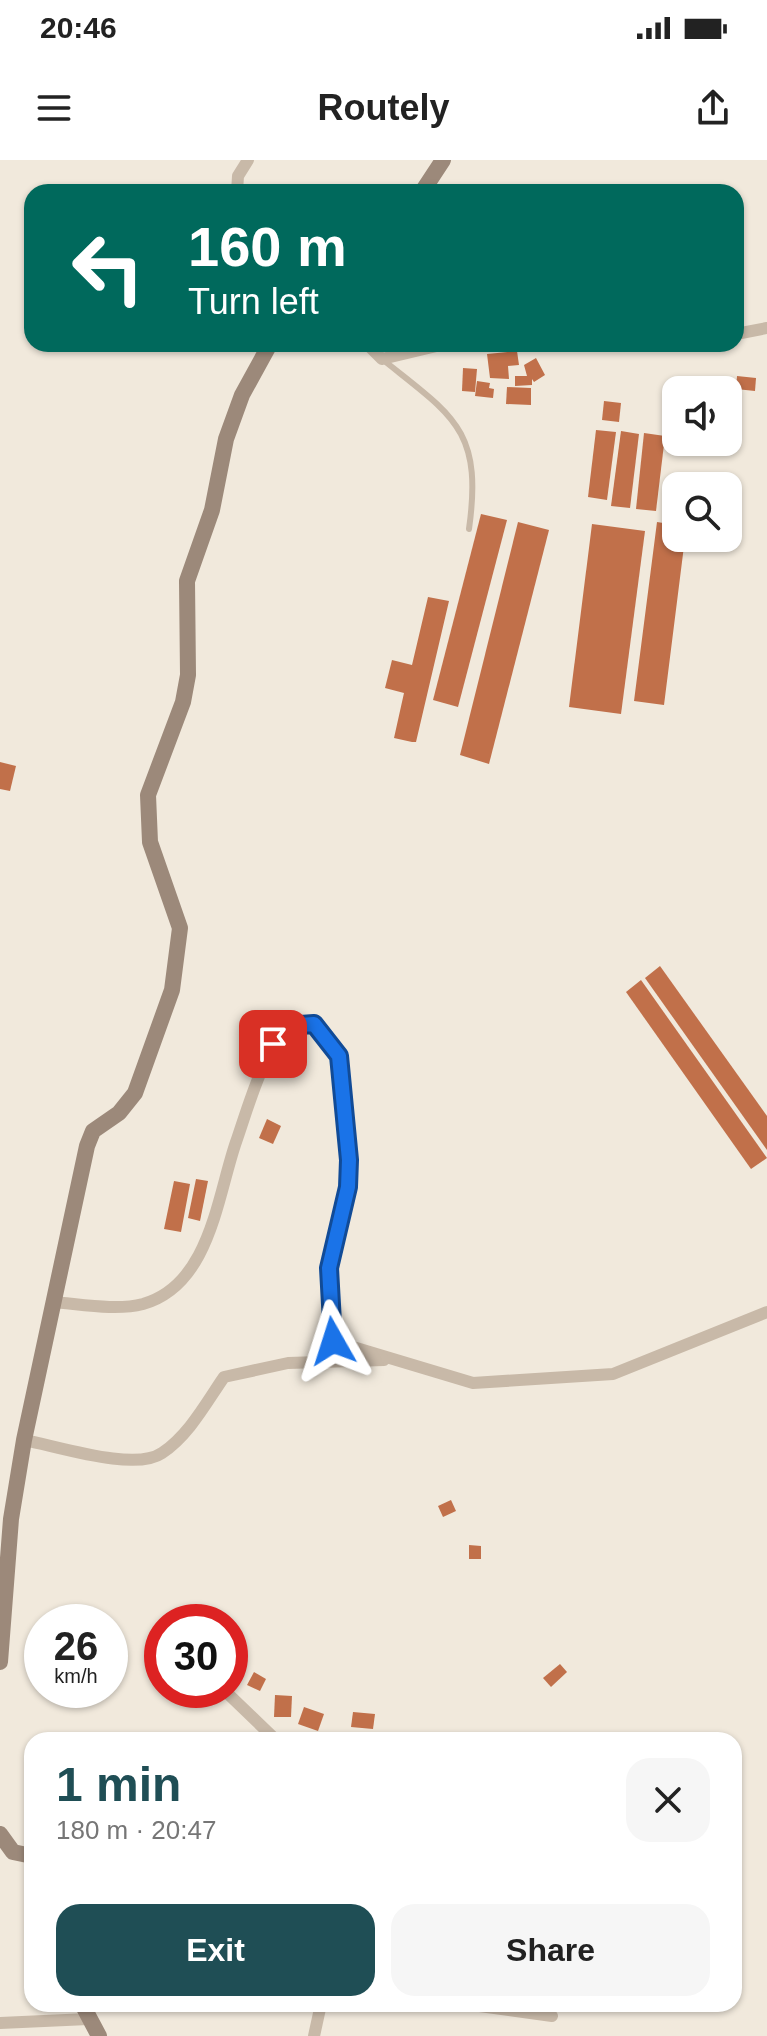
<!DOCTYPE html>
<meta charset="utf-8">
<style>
:root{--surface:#fff;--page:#f6f6f6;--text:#222;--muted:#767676;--accent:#1f4e55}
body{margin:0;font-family:Helvetica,sans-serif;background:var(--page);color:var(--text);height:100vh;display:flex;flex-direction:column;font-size:30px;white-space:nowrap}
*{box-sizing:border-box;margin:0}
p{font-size:26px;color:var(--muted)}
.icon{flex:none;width:44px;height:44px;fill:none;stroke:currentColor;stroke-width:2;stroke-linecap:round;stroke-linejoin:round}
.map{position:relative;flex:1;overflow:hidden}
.sheet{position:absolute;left:24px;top:1572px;width:718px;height:280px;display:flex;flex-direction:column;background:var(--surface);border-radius:24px;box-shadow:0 2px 6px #0004}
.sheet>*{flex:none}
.guide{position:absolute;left:24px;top:24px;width:720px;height:168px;border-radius:24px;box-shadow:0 2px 6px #0004;background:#00695c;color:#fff;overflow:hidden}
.buttons{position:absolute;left:662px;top:216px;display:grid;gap:16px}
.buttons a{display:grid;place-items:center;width:80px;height:80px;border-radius:16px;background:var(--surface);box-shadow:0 2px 6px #0004;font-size:40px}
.speed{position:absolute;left:24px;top:1444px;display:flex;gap:16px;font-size:40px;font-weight:700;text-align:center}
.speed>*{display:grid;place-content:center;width:104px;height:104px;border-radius:50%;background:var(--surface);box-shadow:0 2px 6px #0004;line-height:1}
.speed small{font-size:20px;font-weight:400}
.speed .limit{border:12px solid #d22;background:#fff;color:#111}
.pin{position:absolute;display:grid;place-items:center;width:68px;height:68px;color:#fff;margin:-34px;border-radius:16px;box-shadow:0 4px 12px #0006}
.me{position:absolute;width:88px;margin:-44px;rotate:354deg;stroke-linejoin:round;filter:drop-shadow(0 0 6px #0008)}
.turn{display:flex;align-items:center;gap:28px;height:168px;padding:0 32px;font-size:36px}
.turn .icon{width:104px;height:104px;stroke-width:2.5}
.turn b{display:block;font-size:56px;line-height:68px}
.round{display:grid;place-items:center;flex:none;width:84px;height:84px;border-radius:24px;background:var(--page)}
.head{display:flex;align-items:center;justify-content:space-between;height:136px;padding:0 32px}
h1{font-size:48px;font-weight:800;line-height:60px;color:var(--accent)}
.button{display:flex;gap:16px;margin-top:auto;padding:16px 32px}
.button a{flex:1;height:92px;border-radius:24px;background:var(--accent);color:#fff;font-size:32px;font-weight:800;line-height:92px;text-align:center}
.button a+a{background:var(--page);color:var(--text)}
.status{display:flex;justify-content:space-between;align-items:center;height:56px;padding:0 40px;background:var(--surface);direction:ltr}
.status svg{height:22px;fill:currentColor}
header{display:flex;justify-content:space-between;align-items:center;height:104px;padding:0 32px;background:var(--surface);font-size:36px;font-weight:800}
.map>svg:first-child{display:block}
.building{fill:#c1704a}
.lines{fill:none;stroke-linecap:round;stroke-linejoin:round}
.lane{stroke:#c8b9a8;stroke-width:6}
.street{stroke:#c8b9a8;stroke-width:12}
.secondary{stroke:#9c897a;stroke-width:16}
.route-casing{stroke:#114b97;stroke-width:20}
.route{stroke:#1a73e8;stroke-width:14}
</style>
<div class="status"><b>20:46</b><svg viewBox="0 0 49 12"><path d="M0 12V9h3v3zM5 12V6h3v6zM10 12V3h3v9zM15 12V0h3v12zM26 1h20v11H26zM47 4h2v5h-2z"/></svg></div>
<header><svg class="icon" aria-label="menu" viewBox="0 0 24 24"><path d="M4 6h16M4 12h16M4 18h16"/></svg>Routely<svg class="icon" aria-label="share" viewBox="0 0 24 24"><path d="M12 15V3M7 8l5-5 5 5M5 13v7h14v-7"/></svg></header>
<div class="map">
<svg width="767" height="1876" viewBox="0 0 767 1876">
<rect width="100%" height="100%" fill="#f1e9dc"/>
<g class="building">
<path d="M 517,191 L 519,205 L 508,206 L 509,219 L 490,218 L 487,194 Z"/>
<path d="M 536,198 L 545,215 L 534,222 L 532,219 L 532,225 L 515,226 L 515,216 L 527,216 L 524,205 Z"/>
<path d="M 463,208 L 477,209 L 475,232 L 462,231 Z"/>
<path d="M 737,216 L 756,218 L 755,231 L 736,229 Z"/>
<path d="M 477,221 L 490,223 L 489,228 L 494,229 L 493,238 L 475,236 Z"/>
<path d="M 507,227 L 531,228 L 531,245 L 506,244 Z"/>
<path d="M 604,241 L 621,243 L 619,262 L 602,260 Z"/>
<path d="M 596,270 L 616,272 L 607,340 L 588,337 Z"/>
<path d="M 621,271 L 639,274 L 630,348 L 611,346 Z"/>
<path d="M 644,273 L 665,276 L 656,351 L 636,349 Z"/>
<path d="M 481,354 L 507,360 L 458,547 L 433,540 Z"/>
<path d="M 518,362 L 549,370 L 489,604 L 460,595 Z"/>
<path d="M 657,362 L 676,365 L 676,378 L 685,378 L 664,545 L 634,541 Z"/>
<path d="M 592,364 L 645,371 L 621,554 L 569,547 Z"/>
<path d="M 428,437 L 449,441 L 416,582 L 412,582 L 394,578 L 404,533 L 385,528 L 392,500 L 412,505 Z"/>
<path d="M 0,602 L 16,606 L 10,631 L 0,629 Z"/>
<path d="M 660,806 L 767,956 L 767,990 L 645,818 Z"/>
<path d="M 641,820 L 767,998 L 751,1009 L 626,832 Z"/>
<path d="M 284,891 L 296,893 L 293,910 L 280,907 Z"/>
<path d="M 267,959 L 281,966 L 273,984 L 259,978 Z"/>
<path d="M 196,1019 L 208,1021 L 200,1061 L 188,1058 Z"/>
<path d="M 174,1021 L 190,1024 L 181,1072 L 164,1069 Z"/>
<path d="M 451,1340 L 456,1351 L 443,1357 L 438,1346 Z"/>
<path d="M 469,1385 L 481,1386 L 481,1399 L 469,1399 Z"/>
<path d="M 560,1504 L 567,1512 L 551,1527 L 543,1518 Z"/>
<path d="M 254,1512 L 266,1519 L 260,1531 L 247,1525 Z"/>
<path d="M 275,1535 L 292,1536 L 291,1557 L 274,1557 Z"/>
<path d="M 304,1547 L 324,1554 L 318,1571 L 298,1564 Z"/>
<path d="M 353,1552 L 375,1554 L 373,1569 L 351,1567 Z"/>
</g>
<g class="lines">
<path class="lane" d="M 382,199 C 453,256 483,269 469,369"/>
<g class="street">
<path d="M 237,32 L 238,16 L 248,0"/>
<path d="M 736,174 L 767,168"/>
<path d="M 367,184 L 382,199 L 445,184"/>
<path d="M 52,1142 C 80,1144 116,1151 143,1144 C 210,1125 217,1037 236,982 C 249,944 262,897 287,866 L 314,864 L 339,896 L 349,1000 L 348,1027 L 329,1108 L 333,1181 L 473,1223 L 613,1214 L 767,1152"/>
<path d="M 24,1280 C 57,1286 135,1312 162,1293 C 189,1275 206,1243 224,1217 L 288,1203 L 384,1200"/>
<path d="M 224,1530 L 276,1580"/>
<path d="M 465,1844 L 552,1856"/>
<path d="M 0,1863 L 88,1859"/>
<path d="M 314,1876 L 321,1844"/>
</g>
<g class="secondary">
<path d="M 422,32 L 443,0"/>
<path d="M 0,1502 L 11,1359 L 24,1280 L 87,986 L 93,971 L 119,953 L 135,933 L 172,830 L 180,768 L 150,682 L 148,635 L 183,542 L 188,515 L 187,421 L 212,350 L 226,279 L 242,235 L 270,184"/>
<path d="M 0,1674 L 13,1692 L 32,1696"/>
<path d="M 82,1844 L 99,1876"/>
</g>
</g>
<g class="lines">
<defs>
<path id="route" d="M 273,884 L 287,866 L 314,864 L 339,896 L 349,1000 L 348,1027 L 329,1108 L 333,1181"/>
</defs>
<use href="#route" class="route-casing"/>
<use href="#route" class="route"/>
</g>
</svg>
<div class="buttons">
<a><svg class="icon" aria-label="sound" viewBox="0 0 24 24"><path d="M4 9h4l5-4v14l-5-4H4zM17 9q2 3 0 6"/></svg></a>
<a><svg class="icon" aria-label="search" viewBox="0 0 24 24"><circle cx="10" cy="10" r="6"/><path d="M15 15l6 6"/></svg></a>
</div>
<div class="speed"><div>26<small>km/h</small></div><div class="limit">30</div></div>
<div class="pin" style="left:273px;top:884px;background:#d93025"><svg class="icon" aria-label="arrive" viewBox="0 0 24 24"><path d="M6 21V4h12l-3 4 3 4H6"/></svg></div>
<svg class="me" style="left:333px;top:1181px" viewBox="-20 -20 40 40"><path d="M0-17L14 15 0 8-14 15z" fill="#1a73e8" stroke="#fff" stroke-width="4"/></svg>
<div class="guide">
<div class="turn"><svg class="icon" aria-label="left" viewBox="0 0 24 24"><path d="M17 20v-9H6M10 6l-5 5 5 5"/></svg><div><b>160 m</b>Turn left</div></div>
</div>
<section class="sheet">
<div class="head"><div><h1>1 min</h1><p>180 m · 20:47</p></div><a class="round"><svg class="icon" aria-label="close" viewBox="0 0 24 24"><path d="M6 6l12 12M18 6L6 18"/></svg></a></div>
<div class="button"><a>Exit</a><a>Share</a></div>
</section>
</div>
